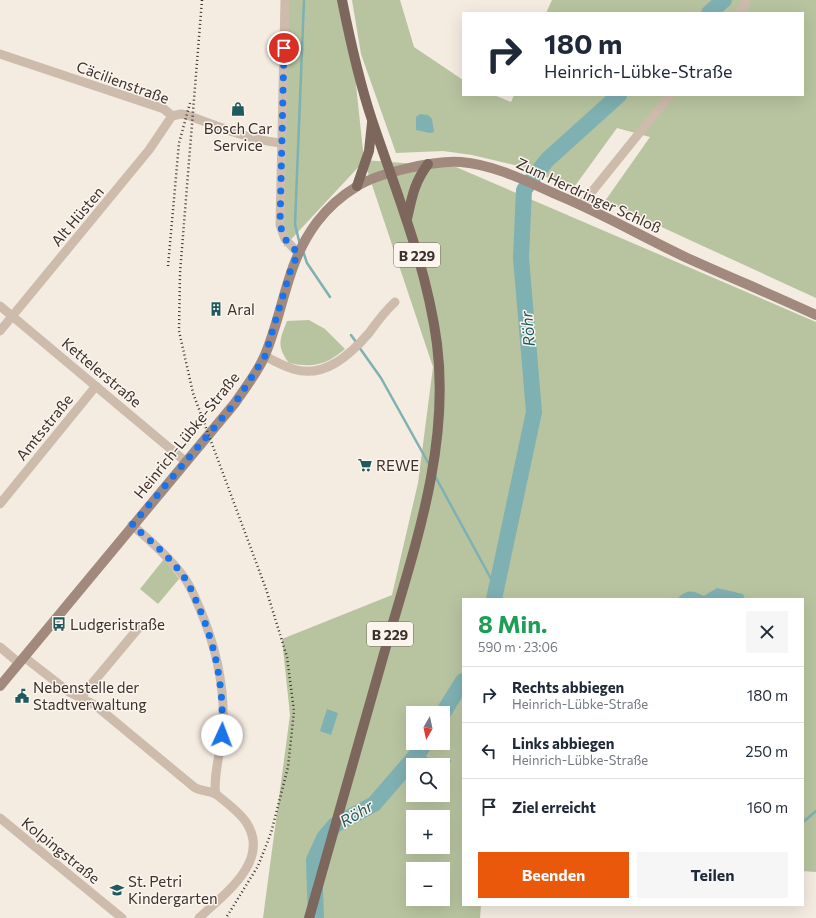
<!DOCTYPE html>
<html lang="de">
<meta charset="utf-8">
<style>
:root{--surface:#fff;--page:#f6f6f7;--text:#1f2937;--muted:#747a83;--line:#e0e1e3;--accent:#ea580c}
body{margin:0;font-family:Commissioner,sans-serif;background:var(--page);color:var(--text);height:100vh;display:flex;flex-direction:column;font-size:15px;white-space:nowrap}
*{box-sizing:border-box;margin:0}
p{font-size:13px;color:var(--muted)}
.icon{flex:none;width:22px;height:22px;fill:none;stroke:currentColor;stroke-width:2;stroke-linecap:round;stroke-linejoin:round}
.map{position:relative;flex:1;overflow:hidden}
.side{position:absolute;left:462px;top:598px;width:342px;height:308px;display:flex;flex-direction:column;background:var(--surface);border-radius:0px;box-shadow:0 4px 16px #0002}
.side>*{flex:none}
.hud{position:absolute;left:462px;top:12px;width:342px;height:84px;border-radius:0px;box-shadow:0 4px 16px #0002;background:#fff;color:var(--text);overflow:hidden}
.needle{width:26px;rotate:189deg}
.buttons{position:absolute;left:406px;top:706px;display:grid;gap:8px}
.buttons a{display:grid;place-items:center;width:44px;height:44px;border-radius:0px;background:var(--surface);box-shadow:0 4px 16px #0002;font-size:20px}
.pin{position:absolute;display:grid;place-items:center;width:34px;height:34px;color:#fff;margin:-17px;border:2px solid #fff;border-radius:50%;box-shadow:0 1px 4px #0007}
.me{position:absolute;width:44px;margin:-22px;rotate:2deg;stroke-linejoin:round;filter:drop-shadow(0 0 3px #0008)}
.turn{display:flex;align-items:center;gap:14px;height:84px;padding:0 16px;font-size:18px}
.turn .icon{width:52px;height:52px;stroke-width:2.5}
.turn b{display:block;font-size:28px;line-height:34px}
.round{display:grid;place-items:center;flex:none;width:42px;height:42px;border-radius:0px;background:var(--page)}
.headline{display:flex;align-items:center;justify-content:space-between;height:68px;padding:0 16px}
h1{font-size:24px;font-weight:700;line-height:30px;color:#1e9e55}
.cta{display:flex;gap:8px;margin-top:auto;padding:8px 16px}
.cta a{flex:1;height:46px;border-radius:0px;background:var(--accent);color:#fff;font-size:16px;font-weight:700;line-height:46px;text-align:center}
.cta a+a{background:var(--page);color:var(--text)}
ul{padding:0;list-style:none}
li{display:flex;align-items:center;gap:12px;height:56px;padding:0 16px;border-top:1px solid var(--line)}
li div{flex:1}
li b{display:block;font-size:15px}
li em{font-style:normal}
.map>svg:first-child{display:block}
.green{fill:#b8c4a0;fill-rule:evenodd}
.water{fill:#7fb0b2}
.lines{fill:none;stroke-linecap:round;stroke-linejoin:round}
.stream{stroke:#7fb0b2;stroke-width:2.5}
.river{stroke:#7fb0b2;stroke-width:16}
.street{stroke:#cdbbac;stroke-width:9}
.secondary{stroke:#a18a7d;stroke-width:10}
.primary{stroke:#7d675c;stroke-width:10}
.rail{stroke:#3b302b;stroke-width:2.5;stroke-dasharray:1 3;stroke-linecap:butt}
.route{stroke:#1a73e8;stroke-width:7;stroke-dasharray:0 12.6}
.labels{text-anchor:middle;dominant-baseline:central;stroke-width:3;stroke-linejoin:round;paint-order:stroke}
.shield{fill:#fbf5ee;stroke:#756b66;stroke-width:1}
.shield-label{font-size:14px;font-weight:bold;fill:#3b302b}
.street-label{font-size:15px;fill:#3b302b;stroke:#fbf5ee}
.poi-label{font-size:15px;fill:#3b302b;stroke:#fbf5ee;text-anchor:start}
.water-label{font-size:16px;font-style:italic;fill:#1f5a5e;stroke:#fbf5ee}
</style>
<div class="map">
<svg width="816" height="918" viewBox="0 0 816 918">
<rect width="100%" height="100%" fill="#f4ebe1"/>
<g class="green">
<path d="M 284,0 L 347,0 L 364,160 L 456,167 L 816,322 L 816,872 L 803,871 L 803,599 L 463,599 L 463,905 L 481,905 L 480,918 L 263,918 L 290,715 L 282,639 L 392,595 L 418,483 L 433,367 L 364,161 L 284,247 ZM 413,713 L 443,713 L 443,743 L 413,743 ZM 413,765 L 443,765 L 443,795 L 413,795 ZM 413,817 L 443,817 L 443,847 L 413,847 ZM 413,869 L 443,869 L 443,899 L 413,899 Z"/>
<path d="M 352,0 L 400,0 L 414,47 L 463,80 L 463,95 L 494,95 L 511,102 L 514,95 L 803,95 L 803,13 L 546,13 L 552,0 L 816,0 L 816,298 L 605,201 L 650,137 L 617,128 L 572,190 L 531,169 L 472,155 L 443,151 L 396,153 L 361,54 Z"/>
<path d="M 309,320 L 325,329 L 345,349 C 326,365 314,368 289,363 C 276,346 280,339 287,321 Z"/>
<path d="M 164,559 L 179,579 L 158,604 L 140,589 Z"/>
</g>
<g class="water">
<path d="M 420,114 L 428,115 L 432,119 L 434,132 L 430,133 L 416,130 L 416,117 Z"/>
<path d="M 717,588 L 743,594 L 745,599 L 677,599 C 687,589 692,590 704,596 Z"/>
<path d="M 327,709 L 338,713 L 331,735 L 320,731 Z"/>
</g>
<g class="lines">
<g class="stream">
<path d="M 300,245 L 295,224 L 304,0"/>
<path d="M 303,251 L 307,263 L 330,297"/>
<path d="M 351,335 L 356,342"/>
<path d="M 359,347 L 381,378 L 430,466"/>
<path d="M 435,476 L 496,588"/>
<path d="M 419,752 L 435,765"/>
<path d="M 443,766 L 450,761"/>
<path d="M 803,822 L 816,811"/>
</g>
<g class="river">
<path d="M 709,13 L 724,0"/>
<path d="M 494,599 L 534,412 L 521,258 L 524,190 L 547,160 L 619,95"/>
<path d="M 443,713 L 463,681"/>
<path d="M 316,918 L 314,860 L 324,838 L 335,825 L 374,804 L 419,752 L 425,743"/>
</g>
<g class="street">
<path d="M 285,0 L 280,225 L 285,239 L 298,253"/>
<path d="M 740,13 L 746,0"/>
<path d="M 0,54 L 164,109 L 172,116"/>
<path d="M 582,204 L 670,95"/>
<path d="M 0,306 L 185,461"/>
<path d="M 0,331 L 149,150 L 172,116 L 181,114 L 187,115 C 217,126 249,140 281,143"/>
<path d="M 265,356 C 274,361 283,366 293,369 C 324,379 350,355 369,333 C 377,322 384,312 395,302"/>
<path d="M 0,504 L 96,386"/>
<path d="M 132,525 C 151,541 169,557 183,576 C 191,586 195,598 200,609 C 216,647 225,686 223,728 C 222,744 212,781 216,794"/>
<path d="M 0,647 L 19,663"/>
<path d="M 24,657 L 69,692 L 95,705 L 194,787 C 201,792 211,790 217,795 C 226,802 240,813 246,822 C 272,861 223,895 199,918"/>
<path d="M 80,698 L 141,625"/>
<path d="M 0,818 L 122,918"/>
</g>
<path class="secondary" d="M 0,686 L 235,403 C 245,388 258,372 265,355 C 284,310 286,263 317,222 C 327,209 341,196 356,187 C 377,173 435,160 461,162 C 496,165 528,182 560,196 C 603,214 643,237 685,257 C 729,277 773,295 816,315"/>
<g class="primary">
<path d="M 357,186 L 369,151 L 372,123"/>
<path d="M 407,219 C 412,197 414,183 428,164"/>
<path d="M 309,918 C 335,826 361,735 387,643 C 415,546 450,447 437,344 C 427,267 397,194 372,120 C 359,81 350,40 342,0"/>
</g>
<g class="rail">
<path d="M 202,0 L 180,273 L 179,331 L 193,393 L 266,589 L 287,657 L 294,711 L 288,767 L 271,833 L 258,866 L 226,918"/>
<path d="M 168,266 L 179,143 L 190,103"/>
</g>
</g>
<g class="lines">
<path class="route" d="M 222,735 C 224,691 217,651 200,610 C 195,599 191,587 184,577 C 170,557 151,541 132,525 L 235,403 L 250,380 L 265,356 L 290,272 L 298,253 L 285,239 L 280,225 L 284,48"/>
</g>
<defs>
<symbol id="shop-bare" viewBox="-9 -9 18 18"><path d="M-5-2.5h2.3a2.7 3.5 0 0 1 5.4 0H5L5.5 6h-11ZM-1.5-2.5h3a1.5 2.3 0 0 0-3 0Z" fill="#1f5a5e" stroke="#fbf5ee" stroke-width="2.5" paint-order="stroke"/></symbol>
<symbol id="building-bare" viewBox="-9 -9 18 18"><path d="M-4-6H4V6H1V3H-1V6H-4ZM-2.5-4.3h1.7v1.8h-1.7ZM.8-4.3h1.7v1.8H.8ZM-2.5-1h1.7V.8h-1.7ZM.8-1h1.7V.8H.8Z" fill="#1f5a5e" stroke="#fbf5ee" stroke-width="2.5" paint-order="stroke"/></symbol>
<symbol id="supermarket-bare" viewBox="-9 -9 18 18"><path d="M-6-5.5h2.5l.6 2H6L4.5 2H-2.5L-4.4-4H-6ZM-1.5 3.2a1.3 1.3 0 1 0 .1 0ZM3 3.2a1.3 1.3 0 1 0 .1 0Z" fill="#1f5a5e" stroke="#fbf5ee" stroke-width="2.5" paint-order="stroke"/></symbol>
<symbol id="bus-bare" viewBox="-9 -9 18 18"><path d="M-5-6H5V4H4V6H2V4H-2V6H-4V4H-5ZM-3.5-4V0h7V-4ZM-3.5 1.2v1.5H-2V1.2ZM2 1.2v1.5H3.5V1.2Z" fill="#1f5a5e" stroke="#fbf5ee" stroke-width="2.5" paint-order="stroke"/></symbol>
<symbol id="civic-bare" viewBox="-9 -9 18 18"><path d="M-.6-6.5H3V-4.5H.6V-3L4-1V1h2V6H-6V1h2V-1L-.6-3ZM-1.2 2.5V6h2.4V2.5Z" fill="#1f5a5e" stroke="#fbf5ee" stroke-width="2.5" paint-order="stroke"/></symbol>
<symbol id="school-bare" viewBox="-9 -9 18 18"><path d="M0-5L7-2L0 1L-7-2ZM-4 1L0 2.5L4 1V4Q0 6-4 4Z" fill="#1f5a5e" stroke="#fbf5ee" stroke-width="2.5" paint-order="stroke"/></symbol>
</defs>
<g fill-rule="evenodd">
<use href="#shop-bare" x="228" y="99" width="20" height="20"/>
<use href="#building-bare" x="206" y="299" width="20" height="20"/>
<use href="#supermarket-bare" x="355" y="455" width="20" height="20"/>
<use href="#bus-bare" x="49" y="614" width="20" height="20"/>
<use href="#civic-bare" x="12" y="686" width="20" height="20"/>
<use href="#school-bare" x="107" y="880" width="20" height="20"/>
</g>
<g class="labels">
<g class="shield">
<rect x="394" y="243" width="46" height="24" rx="3"/>
<rect x="367" y="622" width="46" height="24" rx="3"/>
</g>
<g class="shield-label">
<text x="417" y="255">B 229</text>
<text x="390" y="634">B 229</text>
</g>
<g class="street-label">
<text transform="translate(123 82) rotate(20)">Cäcilienstraße</text>
<text transform="translate(589 195) rotate(25)">Zum Herdringer Schloß</text>
<text transform="translate(77 216) rotate(-50)">Alt Hüsten</text>
<text transform="translate(102 372) rotate(40)">Kettelerstraße</text>
<text transform="translate(44 427) rotate(-51)">Amtsstraße</text>
<text transform="translate(186 435) rotate(-51)">Heinrich-Lübke-Straße</text>
<text transform="translate(61 850) rotate(39)">Kolpingstraße</text>
</g>
<g class="poi-label">
<text x="238" y="128" text-anchor="middle">Bosch Car<tspan x="238" dy="17">Service</tspan></text>
<text x="227" y="309">Aral</text>
<text x="376" y="465">REWE</text>
<text x="70" y="624">Ludgeristraße</text>
<text x="33" y="687">Nebenstelle der<tspan x="33" dy="17">Stadtverwaltung</tspan></text>
<text x="128" y="881">St. Petri<tspan x="128" dy="17">Kindergarten</tspan></text>
</g>
<g class="water-label">
<text transform="translate(527 329) rotate(-95)">Röhr</text>
<text transform="translate(356 813) rotate(-31)">Röhr</text>
</g>
</g>
</svg>
<div class="buttons">
<a><svg class="needle" viewBox="-14 -14 28 28"><path d="M0-13l5 13h-10z" fill="#e53935"/><path d="M0 13l5-13h-10z" fill="#747a83"/></svg></a>
<a><svg class="icon" aria-label="search" viewBox="0 0 24 24"><circle cx="10" cy="10" r="6"/><path d="M15 15l6 6"/></svg></a>
<a>+</a>
<a>−</a>
</div>
<div class="pin" style="left:284px;top:48px;background:#d93025"><svg class="icon" aria-label="arrive" viewBox="0 0 24 24"><path d="M6 21V4h12l-3 4 3 4H6"/></svg></div>
<svg class="me" style="left:222px;top:735px" viewBox="-20 -20 40 40"><circle r="19" fill="#fff"/><path d="M0-13L10 11 0 6-10 11z" fill="#1a73e8"/></svg>
<div class="hud">
<div class="turn"><svg class="icon" aria-label="right" viewBox="0 0 24 24"><path d="M7 20v-9h11M14 6l5 5-5 5"/></svg><div><b>180 m</b>Heinrich-Lübke-Straße</div></div>
</div>
<section class="side">
<div class="headline"><div><h1>8 Min.</h1><p>590 m · 23:06</p></div><a class="round"><svg class="icon" aria-label="close" viewBox="0 0 24 24"><path d="M6 6l12 12M18 6L6 18"/></svg></a></div>
<ul>
<li><svg class="icon" aria-label="right" viewBox="0 0 24 24"><path d="M7 20v-9h11M14 6l5 5-5 5"/></svg><div><b>Rechts abbiegen</b><p>Heinrich-Lübke-Straße</p></div><em>180 m</em></li>
<li><svg class="icon" aria-label="left" viewBox="0 0 24 24"><path d="M17 20v-9H6M10 6l-5 5 5 5"/></svg><div><b>Links abbiegen</b><p>Heinrich-Lübke-Straße</p></div><em>250 m</em></li>
<li><svg class="icon" aria-label="arrive" viewBox="0 0 24 24"><path d="M6 21V4h12l-3 4 3 4H6"/></svg><div><b>Ziel erreicht</b></div><em>160 m</em></li>
</ul>
<div class="cta"><a>Beenden</a><a>Teilen</a></div>
</section>
</div>
